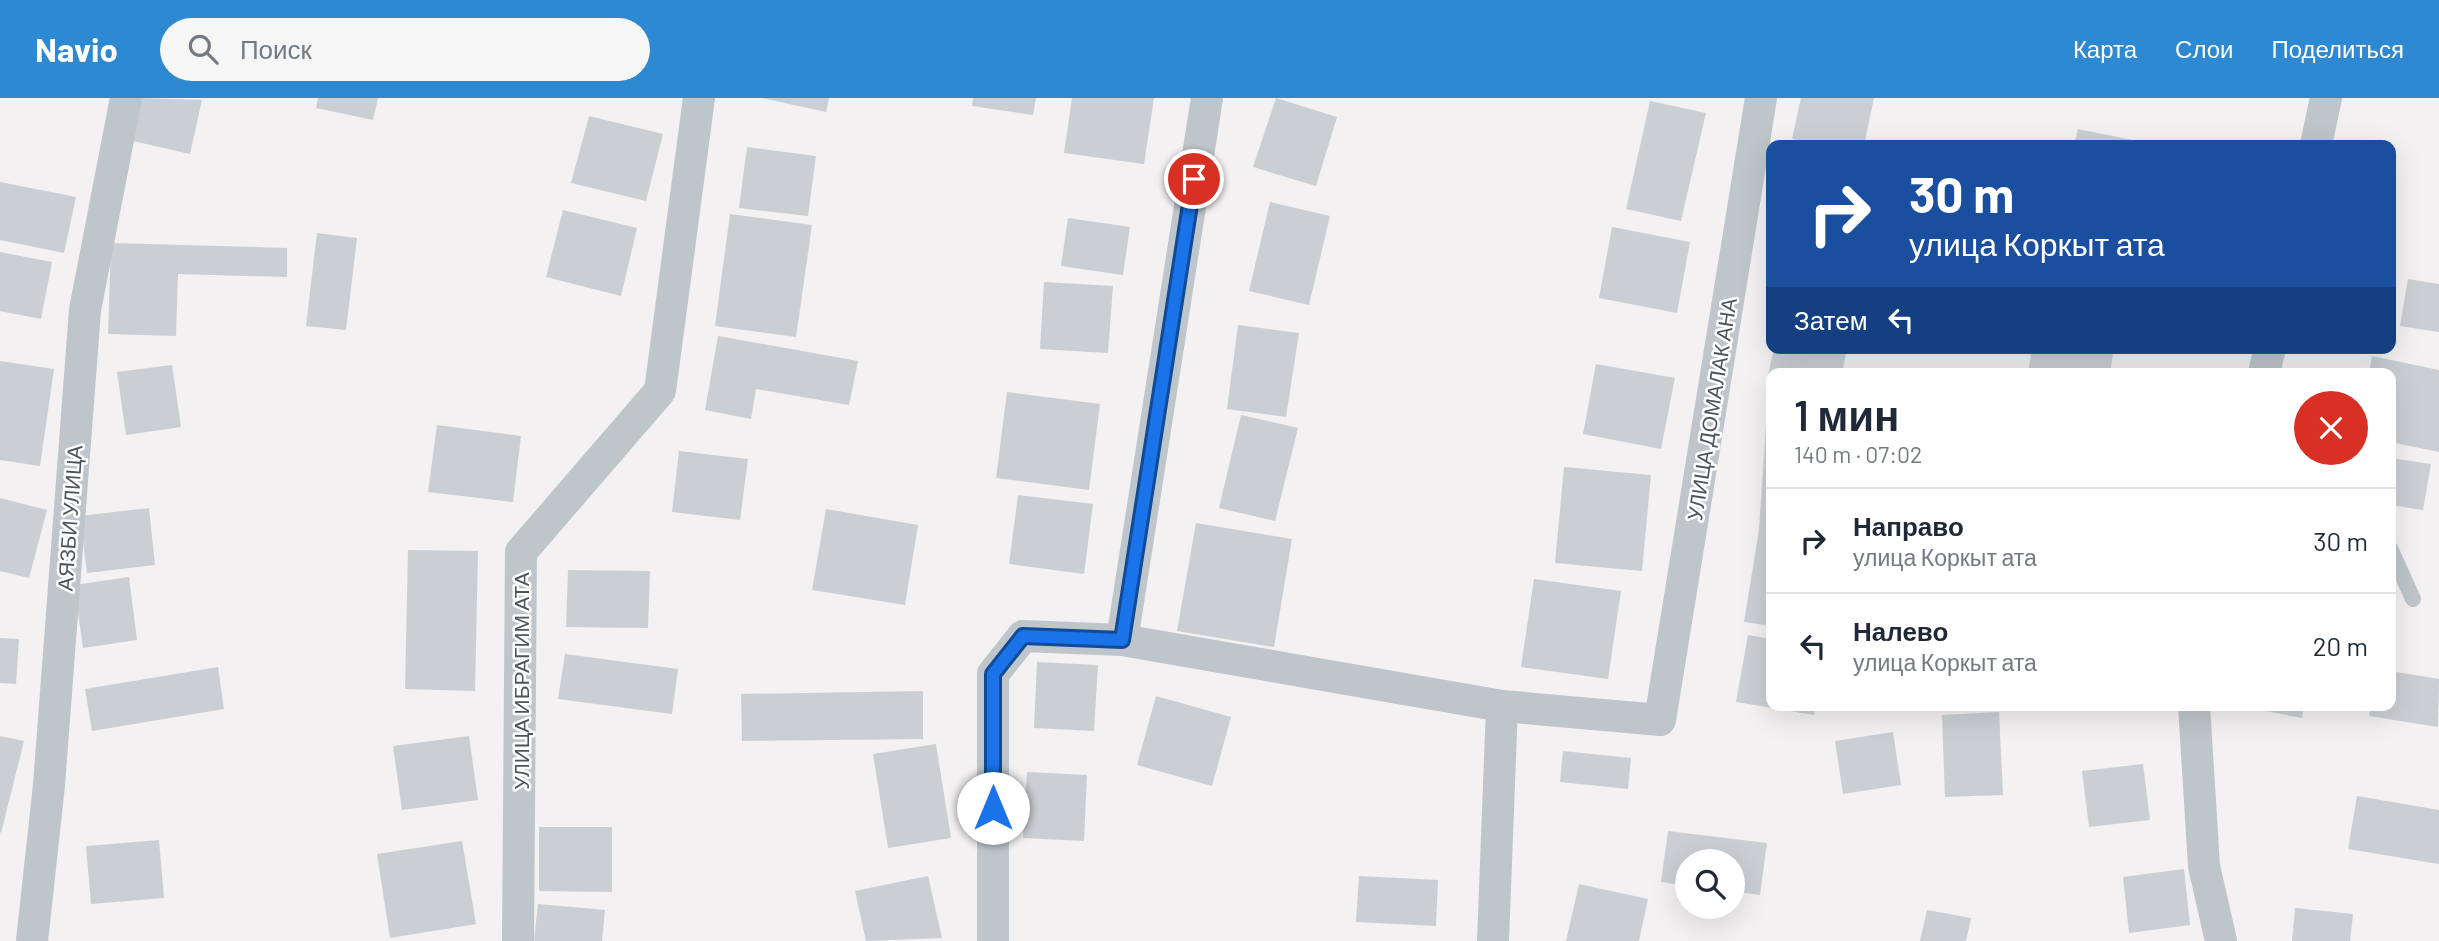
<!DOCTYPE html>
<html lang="ru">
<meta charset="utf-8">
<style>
:root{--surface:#fff;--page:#f6f6f7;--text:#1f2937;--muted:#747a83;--line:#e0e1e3;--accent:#2d89d1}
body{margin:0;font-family:Barlow,sans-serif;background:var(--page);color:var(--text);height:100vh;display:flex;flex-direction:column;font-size:26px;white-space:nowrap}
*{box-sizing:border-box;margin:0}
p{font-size:23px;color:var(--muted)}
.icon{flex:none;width:38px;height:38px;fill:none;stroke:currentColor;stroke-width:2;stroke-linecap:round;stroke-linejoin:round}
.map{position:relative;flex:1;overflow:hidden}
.details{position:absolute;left:1766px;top:270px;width:630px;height:343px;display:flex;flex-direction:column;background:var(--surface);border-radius:14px;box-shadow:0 7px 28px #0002}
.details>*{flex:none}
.top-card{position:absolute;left:1766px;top:42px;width:630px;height:214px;border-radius:14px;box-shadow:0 7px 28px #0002;background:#1a4fa0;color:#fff;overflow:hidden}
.tools{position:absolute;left:1675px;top:751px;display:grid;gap:14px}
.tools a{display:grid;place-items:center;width:70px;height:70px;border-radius:50%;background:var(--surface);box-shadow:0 7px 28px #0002;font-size:35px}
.pin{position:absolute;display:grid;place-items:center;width:60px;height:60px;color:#fff;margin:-30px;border:4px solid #fff;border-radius:50%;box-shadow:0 2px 7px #0007}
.me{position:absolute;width:77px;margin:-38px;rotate:0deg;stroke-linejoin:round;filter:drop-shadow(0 0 5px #0008)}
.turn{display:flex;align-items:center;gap:24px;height:147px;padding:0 28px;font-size:32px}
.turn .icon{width:91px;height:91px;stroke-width:2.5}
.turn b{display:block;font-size:49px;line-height:60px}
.then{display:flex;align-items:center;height:66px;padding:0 28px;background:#0003;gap:14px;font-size:26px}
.round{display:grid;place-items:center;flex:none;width:74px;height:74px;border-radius:37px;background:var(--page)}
.headline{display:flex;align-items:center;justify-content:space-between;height:119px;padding:0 28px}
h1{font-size:42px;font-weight:600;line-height:52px}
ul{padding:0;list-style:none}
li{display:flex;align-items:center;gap:21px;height:105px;padding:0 28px;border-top:2px solid var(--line)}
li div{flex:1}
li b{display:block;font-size:26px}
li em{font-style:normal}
header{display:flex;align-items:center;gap:42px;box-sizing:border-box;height:98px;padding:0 35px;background:var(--accent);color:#fff}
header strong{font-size:33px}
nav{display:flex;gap:38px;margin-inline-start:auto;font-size:24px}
.search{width:490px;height:63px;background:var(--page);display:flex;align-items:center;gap:18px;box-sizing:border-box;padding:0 24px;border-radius:38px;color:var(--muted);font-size:26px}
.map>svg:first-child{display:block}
.building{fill:#cbcfd3}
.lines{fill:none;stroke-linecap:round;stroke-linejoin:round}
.lane{stroke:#bec6cc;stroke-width:16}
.street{stroke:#bec6cc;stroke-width:32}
.route-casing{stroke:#114b97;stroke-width:18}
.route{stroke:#1a73e8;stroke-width:12}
.labels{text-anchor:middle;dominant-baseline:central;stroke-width:5;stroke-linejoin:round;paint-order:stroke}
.street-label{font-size:21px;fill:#4b565c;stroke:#fff}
</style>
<header>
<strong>Navio</strong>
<div class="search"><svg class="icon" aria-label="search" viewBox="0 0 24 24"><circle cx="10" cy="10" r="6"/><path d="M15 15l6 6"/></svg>Поиск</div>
<nav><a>Карта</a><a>Слои</a><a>Поделиться</a></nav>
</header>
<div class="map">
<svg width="2439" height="843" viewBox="0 0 2439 843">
<rect width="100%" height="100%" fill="#f3f1f1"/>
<g class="building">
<path d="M 142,0 L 202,2 L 190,56 L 133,43 Z"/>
<path d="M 318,0 L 378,0 L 373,22 L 316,10 Z"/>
<path d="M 762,0 L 829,0 L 826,14 Z"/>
<path d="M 973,0 L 1036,0 L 1033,17 L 972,8 Z"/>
<path d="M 1072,0 L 1154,0 L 1144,66 L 1064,55 Z"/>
<path d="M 1276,0 L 1337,19 L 1316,88 L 1253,69 Z"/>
<path d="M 1801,0 L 1874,0 L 1864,47 L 1823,47 L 1792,41 Z"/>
<path d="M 1650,3 L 1706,15 L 1681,123 L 1626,111 Z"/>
<path d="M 589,18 L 663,36 L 646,103 L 571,85 Z"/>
<path d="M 2078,31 L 2152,46 L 2152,47 L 2074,47 Z"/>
<path d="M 747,49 L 816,58 L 808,118 L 739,110 Z"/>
<path d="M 0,84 L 76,99 L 64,155 L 0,142 Z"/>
<path d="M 1270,104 L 1330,118 L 1309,207 L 1249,193 Z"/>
<path d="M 563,112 L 637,130 L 621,198 L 546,179 Z"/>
<path d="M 730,116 L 812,127 L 796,239 L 715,228 Z"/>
<path d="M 1068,120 L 1130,129 L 1123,177 L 1061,168 Z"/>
<path d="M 1612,129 L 1690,144 L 1677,215 L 1599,200 Z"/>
<path d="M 317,135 L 357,140 L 346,232 L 306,228 Z"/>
<path d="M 111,145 L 287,150 L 287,179 L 178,176 L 176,238 L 108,236 Z"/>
<path d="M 0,154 L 52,164 L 41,221 L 0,213 Z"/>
<path d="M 2408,181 L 2439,186 L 2439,234 L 2400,228 Z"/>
<path d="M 1044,184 L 1113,188 L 1108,255 L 1040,251 Z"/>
<path d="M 1238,227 L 1299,235 L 1286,319 L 1227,311 Z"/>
<path d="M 718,238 L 858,263 L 849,307 L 756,291 L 751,321 L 705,312 Z"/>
<path d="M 1774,250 L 1847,250 L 1842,275 L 1771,275 L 1771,282 L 1767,281 Z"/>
<path d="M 2032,250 L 2114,250 L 2110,275 L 2028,275 Z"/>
<path d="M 2372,258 L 2439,272 L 2439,354 L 2390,344 L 2390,275 L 2369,275 Z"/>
<path d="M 0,263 L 54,271 L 40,368 L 0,362 Z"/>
<path d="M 1596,266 L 1675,280 L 1661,351 L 1583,336 Z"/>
<path d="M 172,267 L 181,329 L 126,337 L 117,274 Z"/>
<path d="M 1007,294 L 1100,306 L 1089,392 L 996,380 Z"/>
<path d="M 1767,313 L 1771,313 L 1771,433 L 1763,433 L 1771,434 L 1771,528 L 1744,524 L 1759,432 Z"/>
<path d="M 1241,317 L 1298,330 L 1275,423 L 1219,410 Z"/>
<path d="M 437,327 L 521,338 L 513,404 L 428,394 Z"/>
<path d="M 679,353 L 748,361 L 740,422 L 672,414 Z"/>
<path d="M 2390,360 L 2431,366 L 2423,412 L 2390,407 Z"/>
<path d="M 1564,369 L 1651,377 L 1642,473 L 1555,465 Z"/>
<path d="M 1018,397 L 1093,406 L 1084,476 L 1009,466 Z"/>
<path d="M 0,400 L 47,412 L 29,480 L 0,473 Z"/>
<path d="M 149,410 L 155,467 L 87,475 L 80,418 Z"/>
<path d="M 826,411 L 918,427 L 905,507 L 812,492 Z"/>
<path d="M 1196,425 L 1292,441 L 1274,549 L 1177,533 Z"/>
<path d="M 408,452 L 478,453 L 475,593 L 405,591 Z"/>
<path d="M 568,472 L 650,473 L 648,530 L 566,529 Z"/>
<path d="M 129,479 L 137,542 L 83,550 L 74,487 Z"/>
<path d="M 1534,481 L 1621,493 L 1608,581 L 1521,569 Z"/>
<path d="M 1748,537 L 1771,541 L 1771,607 L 1816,607 L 1814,617 L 1736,604 Z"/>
<path d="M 0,540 L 19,541 L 16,586 L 0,585 Z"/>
<path d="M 565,556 L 678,571 L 672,616 L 558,601 Z"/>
<path d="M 1037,564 L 1098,567 L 1094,633 L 1034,630 Z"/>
<path d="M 218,569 L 224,611 L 92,633 L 85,591 Z"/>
<path d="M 2390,573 L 2439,581 L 2438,629 L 2369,618 L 2371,607 L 2390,607 Z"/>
<path d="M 923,593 L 923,641 L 742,643 L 741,596 Z"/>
<path d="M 1156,598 L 1231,619 L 1212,688 L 1137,667 Z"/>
<path d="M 2234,607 L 2304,607 L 2302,620 Z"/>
<path d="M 1999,614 L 2003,697 L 1945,699 L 1942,617 Z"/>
<path d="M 1893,634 L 1901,687 L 1843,696 L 1835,643 Z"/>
<path d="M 0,638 L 24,643 L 1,735 L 0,734 Z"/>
<path d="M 469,638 L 478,702 L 402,712 L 393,648 Z"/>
<path d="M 936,646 L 951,740 L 888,750 L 873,656 Z"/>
<path d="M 1563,653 L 1631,660 L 1628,691 L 1560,684 Z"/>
<path d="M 2143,666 L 2150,722 L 2089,729 L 2082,673 Z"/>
<path d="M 1027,674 L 1087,677 L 1084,743 L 1023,740 Z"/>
<path d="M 2357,698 L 2439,712 L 2439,766 L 2348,751 Z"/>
<path d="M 539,729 L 612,729 L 612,794 L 539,793 Z"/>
<path d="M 1668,733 L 1767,745 L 1760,797 L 1732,793 L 1732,763 L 1687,763 L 1687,788 L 1661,784 Z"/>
<path d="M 159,742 L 164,800 L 91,806 L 86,748 Z"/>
<path d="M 462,743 L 476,826 L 390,840 L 377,756 Z"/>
<path d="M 2184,771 L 2190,827 L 2129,835 L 2123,779 Z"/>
<path d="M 928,778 L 942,840 L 866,843 L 855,793 Z"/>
<path d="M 1359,778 L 1438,782 L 1436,828 L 1356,824 Z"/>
<path d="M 1579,786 L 1648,801 L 1639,843 L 1566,843 Z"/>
<path d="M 538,806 L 605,812 L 602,843 L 534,843 Z"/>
<path d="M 2295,810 L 2353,816 L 2350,843 L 2292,843 Z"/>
<path d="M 1927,812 L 1971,820 L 1966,843 L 1920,843 Z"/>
</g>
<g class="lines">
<path class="lane" d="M 2390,450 L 2413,501"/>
<g class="street">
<path d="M 2316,47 L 2326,0"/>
<path d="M 2264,275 L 2270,250"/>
<path d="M 1122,542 L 1502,608 L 1660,622 L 1761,0"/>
<path d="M 2194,607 L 2204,768 L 2221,843"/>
<path d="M 32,843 L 49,687 L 85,212 L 126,0"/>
<path d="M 518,843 L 521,454 L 660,293 L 699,0"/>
<path d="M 993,843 L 993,576 L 1023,538 L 1122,542 L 1207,0"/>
<path d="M 1493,843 L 1502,608"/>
</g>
</g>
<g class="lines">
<defs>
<path id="route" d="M 993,710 L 993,576 L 1023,538 L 1122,542 L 1194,81"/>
</defs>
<use href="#route" class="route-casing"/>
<use href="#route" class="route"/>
</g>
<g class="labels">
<g class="street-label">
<text transform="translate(1711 311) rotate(-81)">УЛИЦА ДОМАЛАК АНА</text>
<text transform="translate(69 420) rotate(-86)">АЯЗБИ УЛИЦА</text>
<text transform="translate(520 583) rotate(-90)">УЛИЦА ИБРАГИМ АТА</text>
</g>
</g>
</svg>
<div class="tools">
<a><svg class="icon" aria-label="search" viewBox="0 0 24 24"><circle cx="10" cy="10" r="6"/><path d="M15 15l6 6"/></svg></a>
</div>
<div class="pin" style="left:1194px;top:81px;background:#d93025"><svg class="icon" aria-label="arrive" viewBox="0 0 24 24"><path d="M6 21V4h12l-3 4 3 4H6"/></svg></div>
<svg class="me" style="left:993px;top:710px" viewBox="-20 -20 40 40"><circle r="19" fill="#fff"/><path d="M0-13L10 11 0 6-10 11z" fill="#1a73e8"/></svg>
<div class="top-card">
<div class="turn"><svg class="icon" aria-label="right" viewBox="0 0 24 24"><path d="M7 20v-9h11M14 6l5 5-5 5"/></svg><div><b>30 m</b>улица Коркыт ата</div></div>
<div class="then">Затем<svg class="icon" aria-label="left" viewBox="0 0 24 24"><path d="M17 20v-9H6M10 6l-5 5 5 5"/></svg></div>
</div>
<section class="details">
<div class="headline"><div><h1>1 мин</h1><p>140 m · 07:02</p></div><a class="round" style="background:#d93025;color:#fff"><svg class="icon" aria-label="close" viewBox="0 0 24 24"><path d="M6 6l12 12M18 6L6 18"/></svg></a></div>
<ul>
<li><svg class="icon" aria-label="right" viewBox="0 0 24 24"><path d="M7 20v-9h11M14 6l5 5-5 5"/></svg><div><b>Направо</b><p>улица Коркыт ата</p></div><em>30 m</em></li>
<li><svg class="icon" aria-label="left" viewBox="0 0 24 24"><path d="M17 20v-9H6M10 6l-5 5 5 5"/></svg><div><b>Налево</b><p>улица Коркыт ата</p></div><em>20 m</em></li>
</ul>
</section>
</div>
